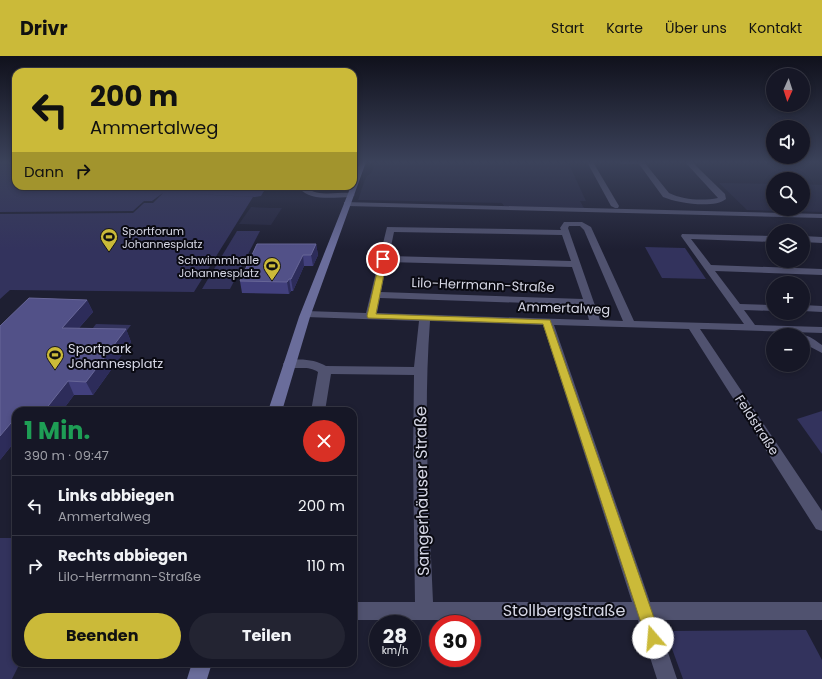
<!DOCTYPE html>
<html lang="de">
<meta charset="utf-8">
<style>
:root{--surface:#161726;--page:#232432;--text:#f1f3f6;--muted:#9e9fa7;--line:#353643;--accent:#cbba39}
body{margin:0;font-family:Poppins,sans-serif;background:var(--page);color:var(--text);height:100vh;display:flex;flex-direction:column;font-size:15px;white-space:nowrap}
*{box-sizing:border-box;margin:0}
p{font-size:13px;color:var(--muted)}
.icon{flex:none;width:22px;height:22px;fill:none;stroke:currentColor;stroke-width:2;stroke-linecap:round;stroke-linejoin:round}
.map{position:relative;flex:1;overflow:hidden}
.details{position:absolute;left:12px;top:351px;width:345px;height:260px;display:flex;flex-direction:column;background:var(--surface);border-radius:12px;box-shadow:0 2px 6px #0003,0 0 0 1px var(--line)}
.details>*{flex:none}
.hud{position:absolute;left:12px;top:12px;width:345px;height:122px;border-radius:12px;box-shadow:0 2px 6px #0003,0 0 0 1px var(--line);background:#cbba39;color:#111;overflow:hidden}
.needle{width:26px;rotate:183deg}
.controls{position:absolute;left:766px;top:12px;display:grid;gap:8px}
.controls a{display:grid;place-items:center;width:44px;height:44px;border-radius:50%;background:var(--surface);box-shadow:0 2px 6px #0003,0 0 0 1px var(--line);font-size:20px}
.speed{position:absolute;left:369px;top:559px;display:flex;gap:8px;font-size:20px;font-weight:700;text-align:center}
.speed>*{display:grid;place-content:center;width:52px;height:52px;border-radius:50%;background:var(--surface);box-shadow:0 2px 6px #0003,0 0 0 1px var(--line);line-height:1}
.speed small{font-size:10px;font-weight:400}
.speed .limit{border:6px solid #d22;background:#fff;color:#111}
.pin{position:absolute;display:grid;place-items:center;width:34px;height:34px;color:#fff;margin:-17px;border:2px solid #fff;border-radius:50%;box-shadow:0 1px 4px #0007}
.me{position:absolute;width:44px;margin:-22px;rotate:342deg;stroke-linejoin:round;filter:drop-shadow(0 0 3px #0008)}
.turn{display:flex;align-items:center;gap:14px;height:84px;padding:0 12px;font-size:18px}
.turn .icon{width:52px;height:52px;stroke-width:2.5}
.turn b{display:block;font-size:28px;line-height:34px}
.then{display:flex;align-items:center;height:38px;padding:0 12px;background:#0003;gap:8px;font-size:15px}
.round{display:grid;place-items:center;flex:none;width:42px;height:42px;border-radius:21px;background:var(--page)}
.summary{display:flex;align-items:center;justify-content:space-between;height:68px;padding:0 12px}
h1{font-size:24px;font-weight:700;line-height:30px;color:#1e9e55}
.cta{display:flex;gap:8px;margin-top:auto;padding:8px 12px}
.cta a{flex:1;height:46px;border-radius:24px;background:var(--accent);color:#111;font-size:16px;font-weight:700;line-height:46px;text-align:center}
.cta a+a{background:var(--page);color:var(--text)}
ul{padding:0;list-style:none}
li{display:flex;align-items:center;gap:12px;height:60px;padding:0 12px;border-top:1px solid var(--line)}
li div{flex:1}
li b{display:block;font-size:15px}
li em{font-style:normal}
header{display:flex;align-items:center;gap:24px;box-sizing:border-box;height:56px;padding:0 20px;background:var(--accent);color:#111}
header strong{font-size:19px}
nav{display:flex;gap:22px;margin-inline-start:auto;font-size:14px}
.map>svg:first-child{display:block}
.built{fill:#262740}
.green{fill:#33335d}
.lines{fill:none;stroke-linecap:round;stroke-linejoin:round}
.street{fill:#50526f;fill-rule:evenodd}
.secondary{fill:#6a6d9b;fill-rule:evenodd}
.wall{fill:#42407d}
.shaded-wall{fill:#2d2c5a}
.building{fill:#525188;stroke:#676697}
.route{fill:#cbba39;stroke:#847925}
.labels{text-anchor:middle;dominant-baseline:central;stroke-width:4;stroke-linejoin:round;paint-order:stroke}
.far-poi-label{font-size:11px;fill:#d6d7e5;stroke:#0a0a12;text-anchor:start}
.street-label{font-size:13px;fill:#d6d7e5;stroke:#0a0a12}
.poi-label{font-size:13px;fill:#d6d7e5;stroke:#0a0a12;text-anchor:start}
.near-street-label{font-size:16px;fill:#d6d7e5;stroke:#0a0a12}
</style>
<header>
<strong>Drivr</strong>
<nav><a>Start</a><a>Karte</a><a>Über uns</a><a>Kontakt</a></nav>
</header>
<div class="map">
<svg width="822" height="623" viewBox="0 0 822 623">
<rect width="100%" height="100%" fill="#1e1f32"/>
<g class="built">
<path d="M 395,106 L 568,106 L 586,145 L 580,145 L 584,152 L 504,150 L 502,147 L 358,144 L 366,121 L 372,116 L 375,107 Z"/>
<path d="M 719,127 L 773,128 L 773,153 L 803,153 L 803,128 L 822,129 L 822,156 L 747,154 Z"/>
<path d="M 251,151 L 271,152 L 282,152 L 271,169 L 239,168 Z"/>
</g>
<g class="green">
<path d="M 0,106 L 16,106 L 16,130 L 267,130 L 261,140 L 255,141 L 174,137 L 253,141 L 194,236 L 10,234 L 0,243 L 0,158 L 133,157 L 144,147 L 153,147 L 163,137 L 152,145 L 144,145 L 133,155 L 0,156 Z"/>
<path d="M 237,175 L 260,175 L 230,233 L 202,233 Z"/>
<path d="M 645,191 L 685,192 L 706,223 L 662,222 Z"/>
<path d="M 96,268 L 131,269 L 122,281 L 86,281 Z"/>
<path d="M 822,355 L 822,398 L 797,363 Z"/>
<path d="M 0,482 L 16,482 L 16,607 L 20,607 L 12,623 L 0,623 Z"/>
<path d="M 806,574 L 822,604 L 822,623 L 683,623 L 667,579 L 670,575 Z"/>
</g>
<g class="lines">
<g class="street">
<path d="M 587,106 L 593,106 L 619,150 L 618,152 L 615,152 L 611,150 Z"/>
<path d="M 619,106 L 644,106 L 669,137 C 683,144 703,145 718,142 L 685,106 L 692,106 L 725,138 L 726,143 C 714,153 677,147 663,141 L 639,108 L 622,108 Z"/>
<path d="M 300,130 L 308,130 L 307,132 C 318,141 338,136 351,137 L 355,139 L 351,141 C 335,141 311,146 299,132 Z"/>
<path d="M 344,146 L 822,158 L 822,162 L 347,150 L 344,150 Z"/>
<path d="M 564,166 L 582,166 L 591,171 L 634,265 L 744,268 L 681,180 L 682,178 L 773,180 L 773,186 L 691,183 L 711,209 L 822,213 L 822,219 L 715,215 L 740,248 L 773,249 L 773,255 L 744,254 L 755,269 L 822,271 L 822,277 L 700,273 L 822,455 L 822,475 L 816,473 L 689,273 L 554,269 L 650,546 L 822,546 L 822,564 L 657,564 L 677,623 L 657,623 L 638,564 L 353,564 L 353,546 L 415,546 L 413,404 L 414,319 L 331,318 L 325,355 L 311,355 L 318,316 C 308,309 297,314 285,311 L 283,308 L 285,305 C 298,302 315,303 326,310 L 414,311 L 419,265 L 306,261 L 301,258 L 306,255 L 366,257 L 387,171 L 561,174 L 560,172 ZM 569,170 L 580,170 L 584,174 L 623,265 L 600,264 L 568,172 ZM 394,176 L 562,179 L 571,205 L 389,200 ZM 387,206 L 572,211 L 583,243 L 381,236 ZM 380,242 L 585,249 L 589,264 L 377,257 ZM 430,265 L 543,269 L 632,546 L 433,546 C 429,452 423,359 430,265 Z"/>
<path d="M 803,180 L 822,181 L 822,187 L 803,186 Z"/>
<path d="M 803,249 L 822,250 L 822,256 L 803,255 Z"/>
<path d="M 802,279 C 809,279 816,285 822,289 L 822,297 L 803,287 L 803,279 Z"/>
</g>
<g class="secondary">
<path d="M 360,106 L 366,106 L 310,261 L 282,355 L 268,355 L 299,261 L 351,130 L 353,130 L 353,124 Z"/>
<path d="M 192,607 L 212,607 L 207,623 L 187,623 Z"/>
</g>
</g>
<g class="wall">
<path d="M 316,188 L 318,199 L 313,210 L 304,210 L 293,235 L 291,235 L 289,238 L 242,237 L 240,225 Z"/>
<path d="M 29,242 L 87,244 L 93,256 L 79,272 L 126,273 L 131,286 L 93,339 L 74,339 L 62,355 L 16,355 L 16,384 L 0,404 Z"/>
</g>
<g class="shaded-wall">
<path d="M 316,188 L 318,199 L 313,210 L 311,199 Z"/>
<path d="M 303,199 L 304,210 L 293,235 L 291,223 Z"/>
<path d="M 289,223 L 291,235 L 289,238 L 287,226 Z"/>
<path d="M 87,244 L 93,256 L 68,284 L 62,272 Z"/>
<path d="M 126,273 L 131,286 L 93,339 L 86,326 Z"/>
<path d="M 68,325 L 74,339 L 62,355 L 45,355 L 45,354 Z"/>
<path d="M 16,361 L 16,384 L 0,404 L 0,380 Z"/>
</g>
<g class="building">
<path d="M 257,188 L 316,188 L 311,199 L 303,199 L 291,223 L 289,223 L 287,226 L 240,225 Z"/>
<path d="M 29,242 L 87,244 L 62,272 L 126,273 L 86,326 L 68,325 L 45,354 L 21,354 L 21,355 L 16,355 L 16,361 L 0,380 L 0,270 Z"/>
</g>
<linearGradient id="sky" x2="0" y2="1"><stop stop-color="#10111c"/><stop offset="0.55" stop-color="#3b425a"/><stop offset="1" stop-color="#3b425a" stop-opacity="0"/></linearGradient>
<rect width="822" height="193" fill="url(#sky)"/>
<path class="route" d="M 383,201 L 387,203 L 376,258 L 550,264 L 661,582 L 659,587 L 653,589 L 648,587 L 646,582 L 543,268 L 368,262 L 367,260 L 380,203 Z"/>
<defs>
<symbol id="stadium-pin" viewBox="-11 -11 22 30"><path d="M0 17L-7.5 6A9.5 9.5 0 1 1 7.5 6Z" fill="#cbba39" stroke="#0a0a12"/><path d="M0-5a6.5 5 0 1 0 0 10a6.5 5 0 1 0 0-10ZM-3.5-1.8h7v3.6h-7Z" fill="#111"/></symbol>
</defs>
<g fill-rule="evenodd">
<use href="#stadium-pin" x="99" y="171" width="20" height="27"/>
<use href="#stadium-pin" x="262" y="200" width="20" height="27"/>
<use href="#stadium-pin" x="45" y="289" width="20" height="27"/>
</g>
<g class="labels">
<g class="far-poi-label">
<text x="122" y="175">Sportforum<tspan x="122" dy="13">Johannesplatz</tspan></text>
<text x="259" y="204" text-anchor="end">Schwimmhalle<tspan x="259" dy="13">Johannesplatz</tspan></text>
</g>
<g class="street-label">
<text transform="translate(483 229) rotate(2)">Lilo-Herrmann-Straße</text>
<text transform="translate(564 252) rotate(2)">Ammertalweg</text>
<text transform="translate(757 369) rotate(57)">Feldstraße</text>
</g>
<g class="poi-label">
<text x="68" y="292">Sportpark<tspan x="68" dy="15">Johannesplatz</tspan></text>
</g>
<g class="near-street-label">
<text transform="translate(422 435) rotate(-91)">Sangerhäuser Straße</text>
<text x="564" y="554">Stollbergstraße</text>
</g>
</g>
</svg>
<div class="controls">
<a><svg class="needle" viewBox="-14 -14 28 28"><path d="M0-13l5 13h-10z" fill="#e53935"/><path d="M0 13l5-13h-10z" fill="#9e9fa7"/></svg></a>
<a><svg class="icon" aria-label="sound" viewBox="0 0 24 24"><path d="M4 9h4l5-4v14l-5-4H4zM17 9q2 3 0 6"/></svg></a>
<a><svg class="icon" aria-label="search" viewBox="0 0 24 24"><circle cx="10" cy="10" r="6"/><path d="M15 15l6 6"/></svg></a>
<a><svg class="icon" aria-label="layers" viewBox="0 0 24 24"><path d="M12 4l9 5-9 5-9-5zM3 14l9 5 9-5"/></svg></a>
<a>+</a>
<a>−</a>
</div>
<div class="speed"><div>28<small>km/h</small></div><div class="limit">30</div></div>
<div class="pin" style="left:383px;top:203px;background:#d93025"><svg class="icon" aria-label="arrive" viewBox="0 0 24 24"><path d="M6 21V4h12l-3 4 3 4H6"/></svg></div>
<svg class="me" style="left:653px;top:582px" viewBox="-20 -20 40 40"><circle r="19" fill="#fff"/><path d="M0-13L10 11 0 6-10 11z" fill="#cbba39"/></svg>
<div class="hud">
<div class="turn"><svg class="icon" aria-label="left" viewBox="0 0 24 24"><path d="M17 20v-9H6M10 6l-5 5 5 5"/></svg><div><b>200 m</b>Ammertalweg</div></div>
<div class="then">Dann<svg class="icon" aria-label="right" viewBox="0 0 24 24"><path d="M7 20v-9h11M14 6l5 5-5 5"/></svg></div>
</div>
<section class="details">
<div class="summary"><div><h1>1 Min.</h1><p>390 m · 09:47</p></div><a class="round" style="background:#d93025;color:#fff"><svg class="icon" aria-label="close" viewBox="0 0 24 24"><path d="M6 6l12 12M18 6L6 18"/></svg></a></div>
<ul>
<li><svg class="icon" aria-label="left" viewBox="0 0 24 24"><path d="M17 20v-9H6M10 6l-5 5 5 5"/></svg><div><b>Links abbiegen</b><p>Ammertalweg</p></div><em>200 m</em></li>
<li><svg class="icon" aria-label="right" viewBox="0 0 24 24"><path d="M7 20v-9h11M14 6l5 5-5 5"/></svg><div><b>Rechts abbiegen</b><p>Lilo-Herrmann-Straße</p></div><em>110 m</em></li>
</ul>
<div class="cta"><a>Beenden</a><a>Teilen</a></div>
</section>
</div>
